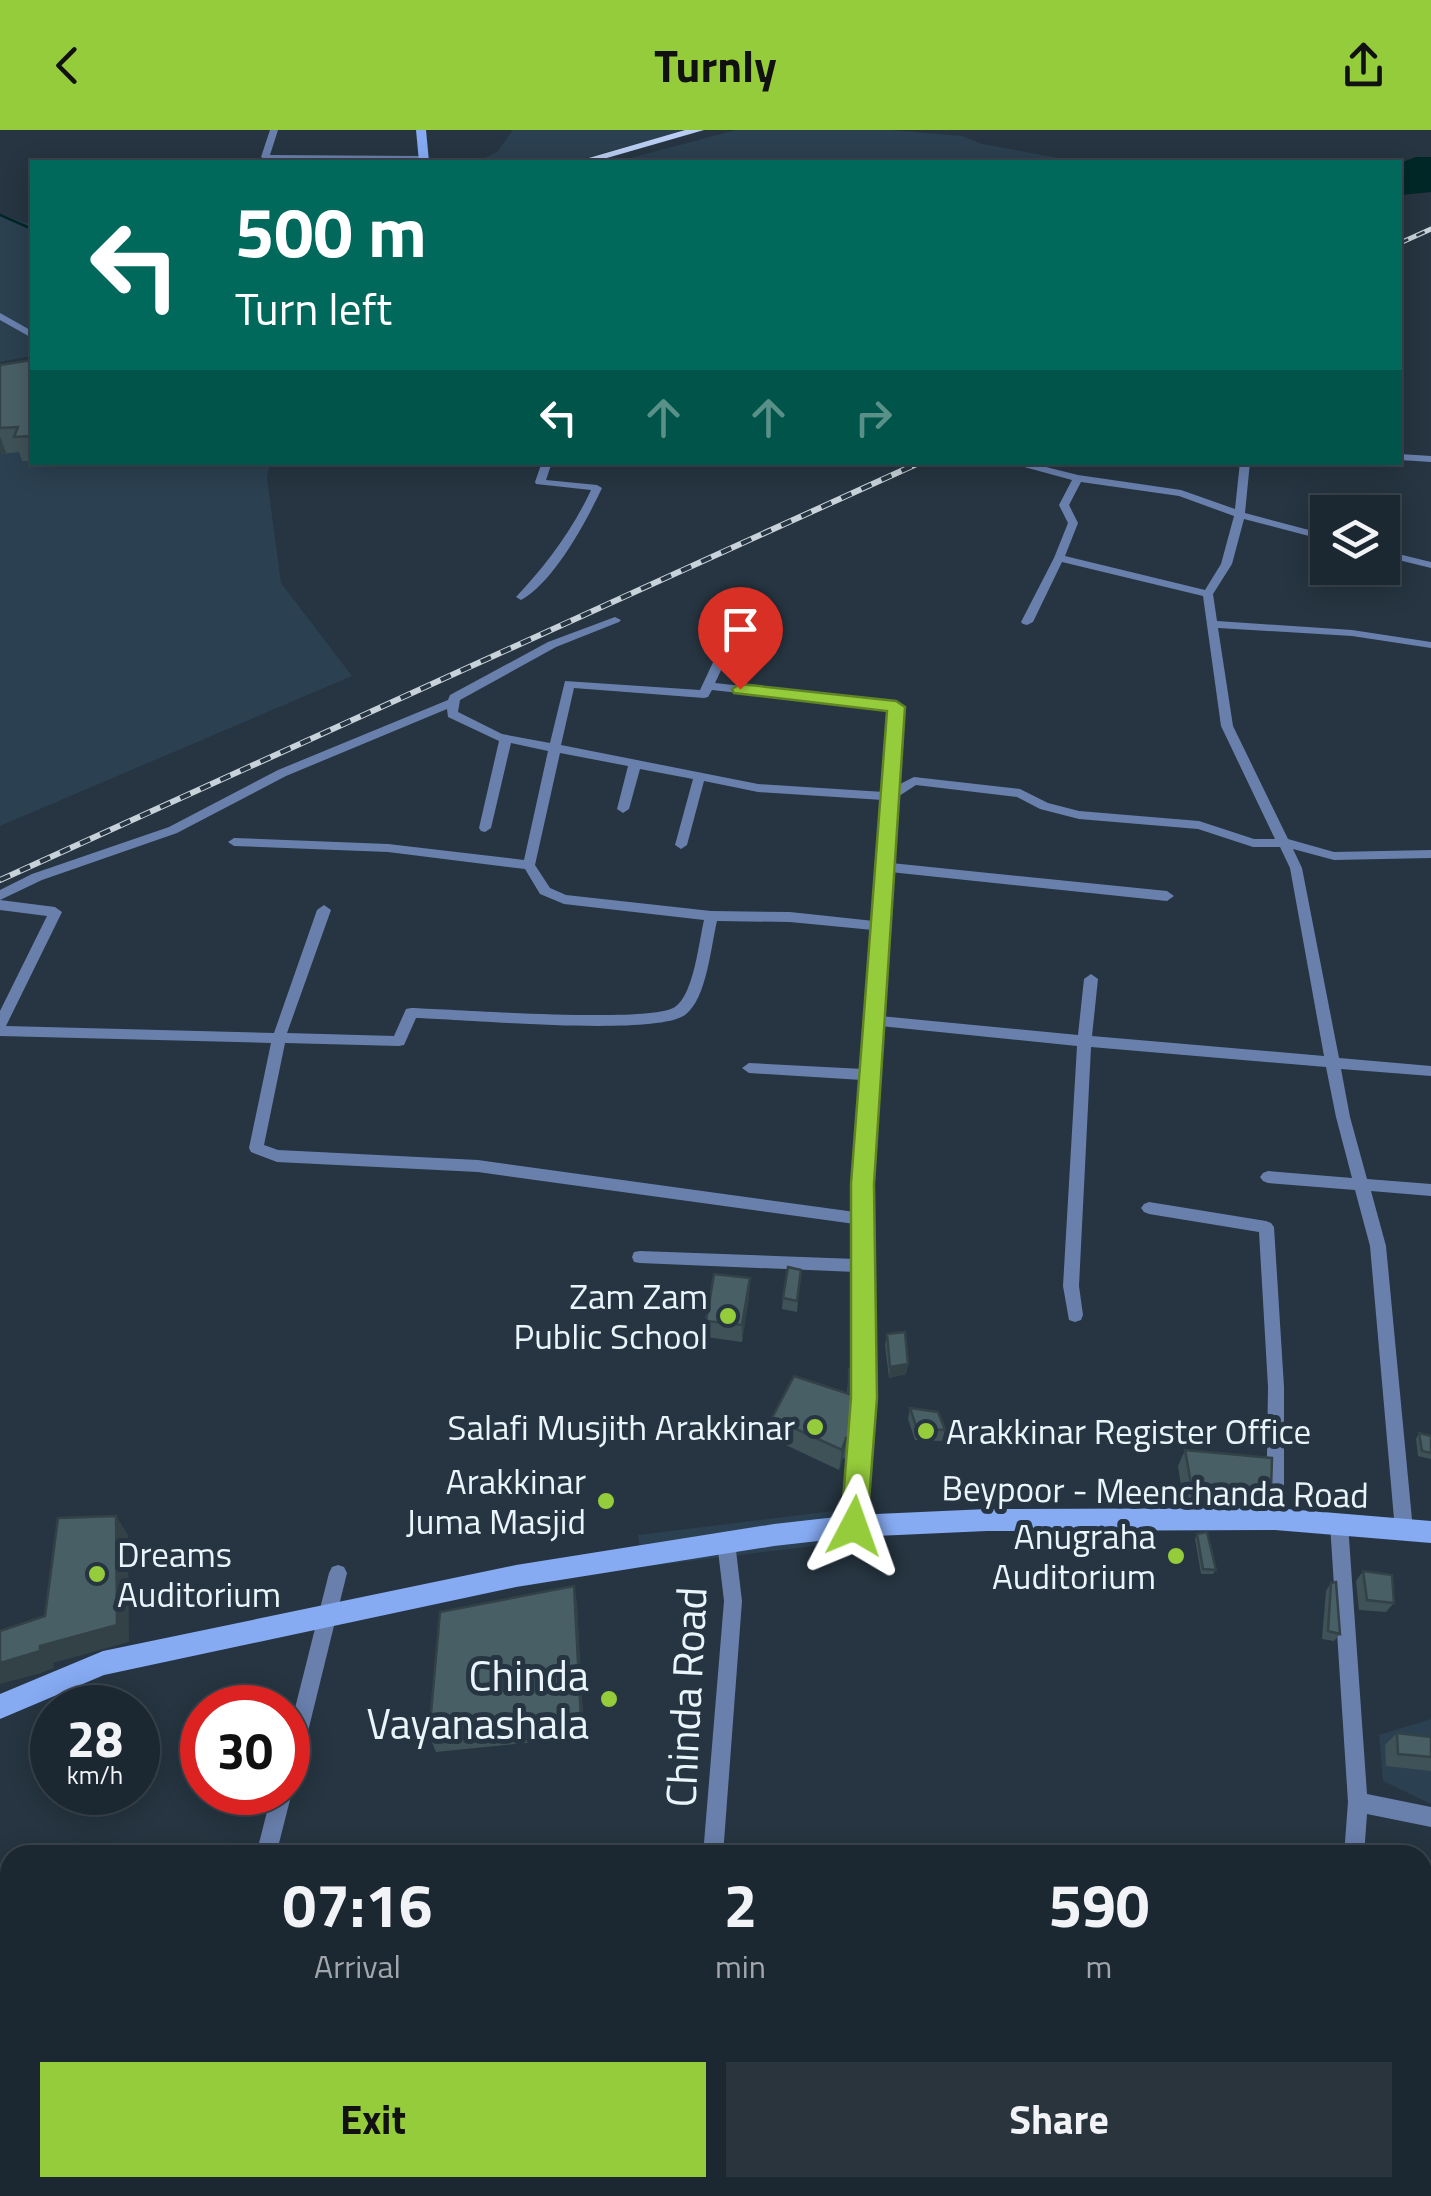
<!DOCTYPE html>
<style>
:root{--surface:#1c2831;--page:#29343d;--text:#f1f3f6;--muted:#a0a6ab;--line:#3a444d;--accent:#95cc3b}
body{margin:0;font-family:"Titillium Web",sans-serif;background:var(--page);color:var(--text);height:100vh;display:flex;flex-direction:column;font-size:38px;white-space:nowrap}
*{box-sizing:border-box;margin:0}
p{font-size:32px;color:var(--muted)}
.icon{flex:none;width:55px;height:55px;fill:none;stroke:currentColor;stroke-width:2;stroke-linecap:round;stroke-linejoin:round}
.map{position:relative;flex:1;overflow:hidden}
.sheet{position:absolute;left:0px;top:1715px;width:1432px;height:352px;display:flex;flex-direction:column;background:var(--surface);border-radius:30px 30px 0 0;box-shadow:0 5px 25px #0003,0 0 0 2px var(--line)}
.sheet>*{flex:none}
.top-card{position:absolute;left:30px;top:30px;width:1372px;height:305px;border-radius:0px;box-shadow:0 5px 25px #0003,0 0 0 2px var(--line);background:#00695c;color:#fff;overflow:hidden}
.controls{position:absolute;left:1310px;top:365px;display:grid;gap:20px}
.controls a{display:grid;place-items:center;width:90px;height:90px;border-radius:0px;background:var(--surface);box-shadow:0 5px 25px #0003,0 0 0 2px var(--line);font-size:50px}
.speed{position:absolute;left:30px;top:1555px;display:flex;gap:20px;font-size:50px;font-weight:700;text-align:center}
.speed>*{display:grid;place-content:center;width:130px;height:130px;border-radius:50%;background:var(--surface);box-shadow:0 5px 25px #0003,0 0 0 2px var(--line);line-height:1}
.speed small{font-size:25px;font-weight:400}
.speed .limit{border:15px solid #d22;background:#fff;color:#111}
.pin{position:absolute;display:grid;place-items:center;width:85px;height:85px;color:#fff;margin:-102px -42px;border-radius:50% 50% 50% 0;rotate:-45deg;box-shadow:0 0 10px #0007}
.pin .icon{rotate:45deg}
.me{position:absolute;width:110px;margin:-55px;rotate:4deg;stroke-linejoin:round;filter:drop-shadow(0 0 8px #0008)}
.turn{display:flex;align-items:center;gap:35px;height:210px;padding:0 40px;font-size:45px}
.turn .icon{width:130px;height:130px;stroke-width:2.5}
.turn b{display:block;font-size:70px;line-height:85px}
.lanes{display:flex;align-items:center;height:95px;padding:0 40px;background:#0003;justify-content:center;gap:50px;direction:ltr}
.lanes .off{opacity:.35}
.eta{display:flex;justify-content:space-evenly;align-items:center;height:170px;text-align:center}
.eta b{font-size:60px;font-weight:700;line-height:70px}
.primary-button{display:flex;gap:20px;margin-top:auto;padding:20px 40px}
.primary-button a{flex:1;height:115px;border-radius:0px;background:var(--accent);color:#111;font-size:40px;font-weight:700;line-height:115px;text-align:center}
.primary-button a+a{background:var(--page);color:var(--text)}
header{display:flex;justify-content:space-between;align-items:center;height:130px;padding:0 40px;background:var(--accent);color:#111;font-size:45px;font-weight:700}
.map>svg:first-child{display:block}
.built{fill:#2b4050}
.water{fill:#002727}
.lines{fill:none;stroke-linecap:round;stroke-linejoin:round}
.stream{stroke:#002727;stroke-width:2.5}
.minor{fill:#6980ad;fill-rule:evenodd}
.secondary{fill:#86abf3;fill-rule:evenodd}
.primary{fill:#bacef3;fill-rule:evenodd}
.rail-far1-casing{stroke:#c8d2da;stroke-width:5}
.rail-casing{stroke:#c8d2da;stroke-width:6}
.rail-far1{stroke:#263541;stroke-width:2.5;stroke-dasharray:9;stroke-linecap:butt}
.rail{stroke:#263541;stroke-width:4;stroke-dasharray:11;stroke-linecap:butt}
.wall{fill:#3f5258}
.shaded-wall{fill:#334247}
.building{fill:#495f66;stroke:#334247;stroke-width:2.5}
.route{fill:#95cc3b;stroke:#618526;stroke-width:2.5}
.poi-dot{fill:#95cc3b;stroke:#263541;stroke-width:4}
.labels{text-anchor:middle;dominant-baseline:central;stroke-width:10;stroke-linejoin:round;paint-order:stroke}
.poi-label{font-size:35px;fill:#eaf4fb;stroke:#263541;text-anchor:end}
.street-label{font-size:35px;fill:#eaf4fb;stroke:#263541}
.near-poi-label{font-size:42px;fill:#eaf4fb;stroke:#263541;text-anchor:end}
.near-street-label{font-size:42px;fill:#eaf4fb;stroke:#263541}
</style>
<header><svg class="icon" aria-label="back" viewBox="0 0 24 24"><path d="M15 5l-7 7 7 7"/></svg>Turnly<svg class="icon" aria-label="share" viewBox="0 0 24 24"><path d="M12 15V3M7 8l5-5 5 5M5 13v7h14v-7"/></svg></header>
<div class="map">
<svg width="1431" height="2066" viewBox="0 0 1431 2066">
<rect width="100%" height="100%" fill="#263541"/>
<g class="built">
<path d="M 513,0 L 684,0 L 572,32 L 477,32 L 497,22 Z"/>
<path d="M 736,0 L 890,0 L 962,6 L 982,14 L 1081,32 L 615,32 Z"/>
<path d="M 0,84 L 32,95 L 32,226 L 0,232 Z"/>
<path d="M 32,239 L 32,332 L 270,333 L 267,348 L 281,453 L 352,546 L 0,696 L 0,245 Z"/>
<path d="M 857,1378 L 862,1410 L 642,1437 L 638,1405 Z"/>
<path d="M 1431,1589 L 1431,1674 L 1383,1651 L 1379,1605 Z"/>
</g>
<path class="water" d="M 1416,27 L 1431,27 L 1431,62 L 1400,65 L 1400,33 Z"/>
<g class="lines">
<path class="stream" d="M 0,85 L 32,99"/>
<g class="minor">
<path d="M 270,0 L 278,0 L 270,25 L 423,26 L 427,28 L 423,30 L 265,29 L 261,27 Z"/>
<path d="M 0,183 L 32,201 L 32,208 L 0,190 Z"/>
<path d="M 1400,324 L 1431,326 L 1431,332 L 1400,330 Z"/>
<path d="M 542,332 L 552,332 L 546,350 L 597,355 L 602,358 C 586,392 554,452 521,470 L 516,467 C 546,435 572,401 591,360 L 536,354 L 535,352 Z"/>
<path d="M 1006,332 L 1026,332 L 1078,345 L 1181,360 L 1235,379 L 1240,332 L 1250,332 L 1245,383 L 1328,405 L 1328,411 L 1244,389 L 1232,434 L 1213,464 L 1217,491 L 1352,500 L 1431,512 L 1431,518 L 1352,506 L 1218,498 L 1233,596 L 1288,709 L 1334,722 L 1431,720 L 1431,728 L 1334,730 L 1293,719 L 1302,738 L 1339,928 L 1431,936 L 1431,946 L 1341,939 L 1350,987 L 1367,1049 L 1431,1054 L 1431,1066 L 1371,1061 L 1386,1116 L 1413,1400 L 1410,1406 L 1404,1408 L 1398,1406 L 1395,1400 L 1370,1116 L 1355,1060 L 1268,1053 L 1263,1051 L 1260,1047 L 1263,1043 L 1268,1041 L 1352,1048 L 1336,987 L 1326,937 L 1091,917 L 1079,1156 L 1083,1185 L 1081,1190 L 1075,1192 L 1069,1190 L 1063,1156 L 1077,916 L 880,896 L 871,1054 L 872,1267 L 863,1396 L 860,1402 L 854,1404 L 848,1402 L 845,1396 L 856,1267 L 856,1142 L 640,1133 L 634,1132 L 632,1127 L 634,1122 L 640,1121 L 856,1129 L 855,1094 L 478,1042 L 277,1032 L 251,1022 L 249,1018 L 271,913 L 0,906 L 0,881 L 47,786 L 0,780 L 0,770 L 55,777 L 62,782 L 6,896 L 274,903 L 317,780 L 324,775 L 331,780 L 287,903 L 394,906 L 406,879 L 411,878 C 453,879 651,894 675,877 C 694,864 699,811 704,790 L 564,774 L 540,764 L 525,739 L 388,722 L 234,716 L 228,712 L 234,708 L 388,714 L 524,730 L 548,621 L 511,613 L 491,698 L 485,702 L 481,701 L 479,698 L 499,611 L 448,587 L 447,579 L 286,646 L 177,703 L 42,750 L 0,770 L 0,760 L 32,744 L 169,697 L 278,640 L 448,570 L 450,565 L 548,512 L 615,487 L 621,490 L 619,492 L 556,517 L 460,570 L 458,582 L 502,604 L 550,613 L 565,551 L 700,560 L 731,494 L 737,491 L 743,494 L 715,553 L 900,574 L 896,656 L 914,647 L 1020,659 L 1048,673 L 1079,681 L 1199,691 L 1254,709 L 1275,709 L 1221,596 L 1203,466 L 1062,432 L 1033,492 L 1027,495 L 1023,494 L 1021,492 L 1054,428 L 1068,393 L 1059,375 L 1072,350 ZM 1081,352 L 1179,366 L 1234,386 L 1221,434 L 1205,460 L 1065,426 L 1078,393 L 1069,375 ZM 574,558 L 704,568 L 708,567 L 712,560 L 890,580 L 884,662 L 758,654 L 561,615 ZM 560,623 L 628,636 L 617,679 L 623,683 L 629,679 L 640,639 L 693,649 L 675,715 L 681,719 L 687,715 L 704,651 L 758,662 L 883,670 L 874,791 L 790,782 L 711,781 L 566,765 L 550,758 L 535,735 ZM 916,655 L 1017,667 L 1040,679 L 1079,689 L 1198,699 L 1253,717 L 1280,717 L 1290,738 L 1324,926 L 1092,906 L 1098,849 L 1091,844 L 1084,849 L 1078,905 L 880,886 L 890,742 L 1167,771 L 1174,766 L 1167,761 L 891,733 L 896,668 ZM 717,791 L 790,792 L 873,800 L 863,939 L 749,933 L 742,938 L 749,943 L 862,950 L 855,1082 L 478,1030 L 278,1020 L 264,1015 L 285,913 L 399,916 L 404,915 L 416,888 C 463,889 654,907 685,885 C 707,869 711,815 717,791 Z"/>
<path d="M 1382,420 L 1431,432 L 1431,438 L 1382,426 Z"/>
<path d="M 1149,1072 L 1266,1091 L 1271,1093 L 1274,1097 L 1284,1257 L 1284,1389 L 1281,1395 L 1275,1397 L 1269,1395 L 1266,1389 L 1268,1257 L 1259,1102 L 1149,1084 L 1144,1082 L 1141,1078 L 1144,1074 Z"/>
<path d="M 1339,1386 L 1345,1388 L 1348,1394 L 1367,1664 L 1431,1677 L 1431,1697 L 1367,1684 L 1364,1725 L 1344,1725 L 1348,1672 L 1330,1394 L 1333,1388 Z"/>
<path d="M 726,1404 L 732,1406 L 735,1412 L 742,1471 L 723,1725 L 703,1725 L 724,1471 L 717,1412 L 720,1406 Z"/>
<path d="M 338,1435 L 344,1437 L 347,1443 L 298,1642 L 295,1649 L 288,1652 L 288,1606 L 329,1443 L 332,1437 Z"/>
<path d="M 288,1655 L 292,1662 L 276,1725 L 256,1725 L 272,1662 L 288,1662 Z"/>
<path d="M 1422,2017 L 1431,2019 L 1431,2041 L 1422,2039 Z"/>
<path d="M 350,2058 L 372,2058 L 370,2066 L 348,2066 Z"/>
<path d="M 470,2058 L 492,2058 L 490,2066 L 468,2066 Z"/>
<path d="M 795,2058 L 817,2058 L 816,2066 L 794,2066 Z"/>
</g>
<g class="secondary">
<path d="M 416,0 L 426,0 L 429,32 L 419,32 Z"/>
<path d="M 1275,1378 L 1431,1391 L 1431,1413 L 1275,1400 L 987,1401 L 854,1407 L 774,1416 L 516,1457 L 104,1545 L 0,1589 L 0,1564 L 103,1521 L 516,1435 L 774,1394 L 854,1385 L 987,1379 Z"/>
</g>
<path class="primary" d="M 685,0 L 704,0 L 593,32 L 575,32 Z"/>
<defs>
<path id="rail-far1" d="M 1400,113 L 1431,99"/>
<path id="rail" d="M 0,750 L 921,332"/>
</defs>
<use href="#rail-far1" class="rail-far1-casing"/>
<use href="#rail" class="rail-casing"/>
<use href="#rail-far1" class="rail-far1"/>
<use href="#rail" class="rail"/>
</g>
<g class="wall">
<path d="M 32,230 L 32,331 L 22,331 L 19,322 L 0,324 L 0,235 Z"/>
<path d="M 801,1140 L 797,1182 L 782,1179 L 783,1168 Z"/>
<path d="M 750,1148 L 749,1166 L 742,1212 L 706,1207 L 706,1191 Z"/>
<path d="M 887,1204 L 908,1234 L 906,1244 L 889,1248 L 885,1215 Z"/>
<path d="M 849,1239 L 850,1309 L 847,1329 L 843,1328 L 839,1340 L 771,1308 L 772,1288 L 847,1263 Z"/>
<path d="M 910,1278 L 945,1300 L 942,1311 L 915,1310 L 908,1289 Z"/>
<path d="M 1419,1303 L 1431,1306 L 1431,1329 L 1418,1326 L 1416,1309 Z"/>
<path d="M 1185,1320 L 1271,1359 L 1262,1374 L 1184,1375 L 1178,1336 Z"/>
<path d="M 1197,1404 L 1216,1440 L 1213,1444 L 1201,1444 L 1195,1409 Z"/>
<path d="M 1363,1441 L 1394,1473 L 1386,1482 L 1359,1480 L 1356,1451 Z"/>
<path d="M 1331,1453 L 1340,1504 L 1334,1511 L 1322,1509 L 1326,1461 Z"/>
<path d="M 574,1456 L 577,1475 L 584,1607 L 436,1622 L 429,1606 Z"/>
<path d="M 1397,1603 L 1431,1607 L 1431,1641 L 1386,1636 L 1385,1615 Z"/>
</g>
<g class="shaded-wall">
<path d="M 0,306 L 6,323 L 0,324 Z"/>
<path d="M 750,1148 L 749,1166 L 742,1212 L 742,1195 Z"/>
<path d="M 908,1234 L 906,1244 L 889,1248 L 890,1237 Z"/>
<path d="M 846,1308 L 843,1328 L 839,1340 L 842,1320 Z"/>
<path d="M 116,1386 L 128,1405 L 129,1512 L 53,1533 L 54,1538 L 41,1543 L 0,1554 L 0,1533 L 40,1516 Z"/>
<path d="M 574,1456 L 577,1475 L 584,1607 L 581,1590 Z"/>
</g>
<g class="building">
<path d="M 32,230 L 32,306 L 14,307 L 18,297 L 0,298 L 0,235 Z"/>
<path d="M 788,1137 L 801,1140 L 797,1171 L 783,1168 Z"/>
<path d="M 714,1144 L 750,1148 L 742,1195 L 706,1191 Z"/>
<path d="M 905,1202 L 908,1234 L 890,1237 L 887,1204 Z"/>
<path d="M 849,1239 L 855,1240 L 850,1309 L 846,1308 L 842,1320 L 772,1288 L 794,1246 L 849,1264 Z"/>
<path d="M 910,1278 L 938,1282 L 945,1300 L 917,1299 Z"/>
<path d="M 1419,1303 L 1431,1306 L 1431,1323 L 1422,1321 Z"/>
<path d="M 1185,1320 L 1272,1328 L 1271,1359 L 1192,1359 Z"/>
<path d="M 116,1386 L 117,1495 L 40,1516 L 40,1521 L 0,1533 L 0,1501 L 45,1486 L 58,1388 Z"/>
<path d="M 1207,1402 L 1216,1440 L 1203,1439 L 1197,1404 Z"/>
<path d="M 1363,1441 L 1392,1445 L 1394,1473 L 1367,1470 Z"/>
<path d="M 1336,1452 L 1340,1504 L 1328,1501 L 1331,1453 Z"/>
<path d="M 574,1456 L 581,1590 L 429,1606 L 440,1482 Z"/>
<path d="M 1397,1603 L 1431,1607 L 1431,1627 L 1398,1624 Z"/>
</g>
<path class="route" d="M 740,554 L 896,571 L 905,577 L 874,1054 L 877,1268 L 867,1396 L 863,1404 L 854,1408 L 845,1404 L 841,1396 L 851,1268 L 851,1054 L 887,581 L 734,563 L 732,559 Z"/>
<g class="poi-dot">
<circle cx="728" cy="1186" r="10"/>
<circle cx="815" cy="1297" r="10"/>
<circle cx="926" cy="1301" r="10"/>
<circle cx="606" cy="1371" r="10"/>
<circle cx="1176" cy="1426" r="10"/>
<circle cx="97" cy="1444" r="10"/>
<circle cx="609" cy="1569" r="10"/>
</g>
<g class="labels">
<g class="poi-label">
<text x="708" y="1166">Zam Zam<tspan x="708" dy="40">Public School</tspan></text>
<text x="795" y="1297">Salafi Musjith Arakkinar</text>
<text x="946" y="1301" text-anchor="start">Arakkinar Register Office</text>
<text x="586" y="1351">Arakkinar<tspan x="586" dy="40">Juma Masjid</tspan></text>
<text x="1156" y="1406">Anugraha<tspan x="1156" dy="40">Auditorium</tspan></text>
<text x="117" y="1424" text-anchor="start">Dreams<tspan x="117" dy="40">Auditorium</tspan></text>
</g>
<g class="street-label">
<text transform="translate(1155 1361) rotate(1)">Beypoor - Meenchanda Road</text>
</g>
<g class="near-poi-label">
<text x="589" y="1545">Chinda<tspan x="589" dy="48">Vayanashala</tspan></text>
</g>
<g class="near-street-label">
<text transform="translate(685 1567) rotate(-87)">Chinda Road</text>
</g>
</g>
</svg>
<div class="controls">
<a><svg class="icon" aria-label="layers" viewBox="0 0 24 24"><path d="M12 4l9 5-9 5-9-5zM3 14l9 5 9-5"/></svg></a>
</div>
<div class="speed"><div>28<small>km/h</small></div><div class="limit">30</div></div>
<div class="pin" style="left:740px;top:559px;background:#d93025"><svg class="icon" aria-label="arrive" viewBox="0 0 24 24"><path d="M6 21V4h12l-3 4 3 4H6"/></svg></div>
<svg class="me" style="left:854px;top:1396px" viewBox="-20 -20 40 40"><path d="M0-17L14 15 0 8-14 15z" fill="#95cc3b" stroke="#fff" stroke-width="4"/></svg>
<div class="top-card">
<div class="turn"><svg class="icon" aria-label="left" viewBox="0 0 24 24"><path d="M17 20v-9H6M10 6l-5 5 5 5"/></svg><div><b>500 m</b>Turn left</div></div>
<div class="lanes"><svg class="icon" aria-label="left" viewBox="0 0 24 24"><path d="M17 20v-9H6M10 6l-5 5 5 5"/></svg><svg class="icon off" aria-label="ahead" viewBox="0 0 24 24"><path d="M12 20V5M6 11l6-6 6 6"/></svg><svg class="icon off" aria-label="ahead" viewBox="0 0 24 24"><path d="M12 20V5M6 11l6-6 6 6"/></svg><svg class="icon off" aria-label="right" viewBox="0 0 24 24"><path d="M7 20v-9h11M14 6l5 5-5 5"/></svg></div>
</div>
<section class="sheet">
<div class="eta">
<div><b>07:16</b><p>Arrival</p></div>
<div><b>2</b><p>min</p></div>
<div><b>590</b><p>m</p></div>
</div>
<div class="primary-button"><a>Exit</a><a>Share</a></div>
</section>
</div>
